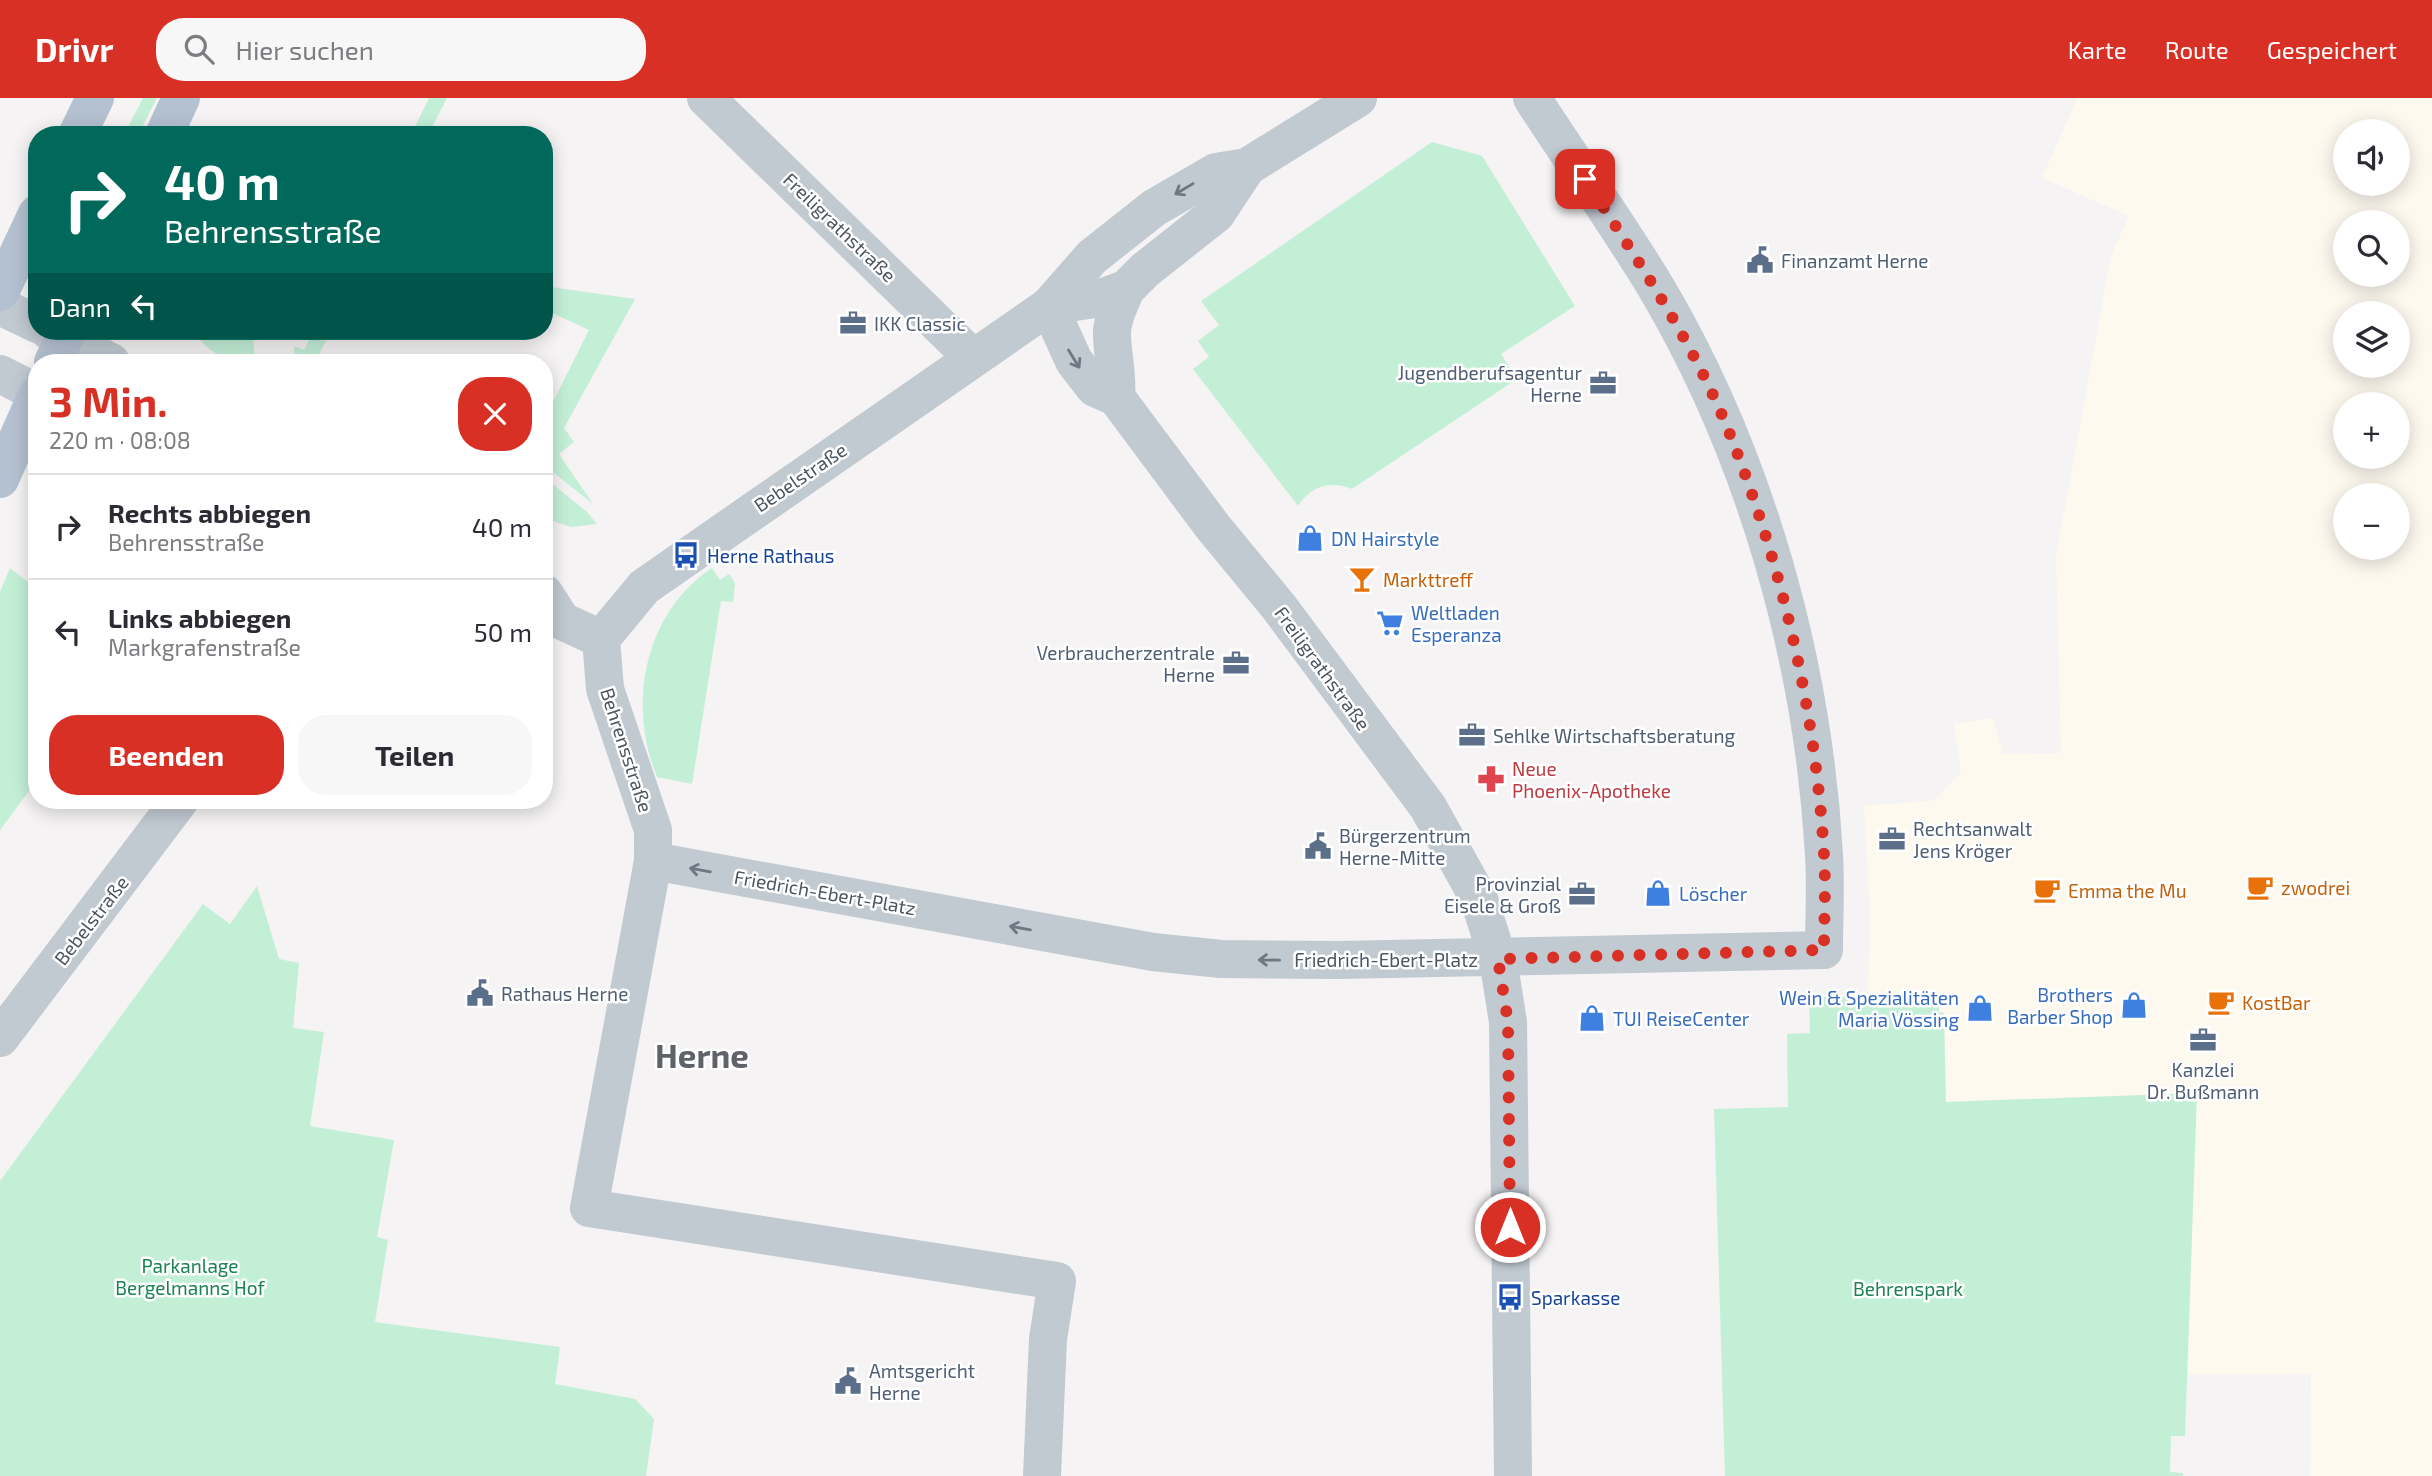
<!DOCTYPE html>
<html lang="de">
<meta charset="utf-8">
<style>
:root{--surface:#fff;--page:#f7f7f7;--text:#2b2b33;--muted:#7c7c81;--line:#e1e1e2;--accent:#d93025}
body{margin:0;font-family:"Exo 2",sans-serif;background:var(--page);color:var(--text);height:100vh;display:flex;flex-direction:column;font-size:26px;white-space:nowrap}
*{box-sizing:border-box;margin:0}
p{font-size:23px;color:var(--muted)}
.icon{flex:none;width:38px;height:38px;fill:none;stroke:currentColor;stroke-width:2;stroke-linecap:round;stroke-linejoin:round}
.map{position:relative;flex:1;overflow:hidden}
.details{position:absolute;left:28px;top:256px;width:525px;height:455px;display:flex;flex-direction:column;background:var(--surface);border-radius:28px;box-shadow:0 4px 18px #0003}
.details>*{flex:none}
.banner{position:absolute;left:28px;top:28px;width:525px;height:214px;border-radius:28px;box-shadow:0 4px 18px #0003;background:#00695c;color:#fff;overflow:hidden}
.tools{position:absolute;left:2333px;top:21px;display:grid;gap:14px}
.tools a{display:grid;place-items:center;width:77px;height:77px;border-radius:50%;background:var(--surface);box-shadow:0 4px 18px #0003;font-size:35px}
.pin{position:absolute;display:grid;place-items:center;width:60px;height:60px;color:#fff;margin:-30px;border-radius:14px;box-shadow:0 4px 10px #0006}
.me{position:absolute;width:77px;margin:-38px;rotate:0deg;stroke-linejoin:round;filter:drop-shadow(0 0 5px #0008)}
.turn{display:flex;align-items:center;gap:24px;height:147px;padding:0 21px;font-size:32px}
.turn .icon{width:91px;height:91px;stroke-width:2.5}
.turn b{display:block;font-size:49px;line-height:60px}
.then{display:flex;align-items:center;height:66px;padding:0 21px;background:#0003;gap:14px;font-size:26px}
.round{display:grid;place-items:center;flex:none;width:74px;height:74px;border-radius:28px;background:var(--page)}
.head{display:flex;align-items:center;justify-content:space-between;height:119px;padding:0 21px}
h1{font-size:42px;font-weight:700;line-height:52px;color:var(--accent)}
.cta{display:flex;gap:14px;margin-top:auto;padding:14px 21px}
.cta a{flex:1;height:80px;border-radius:28px;background:var(--accent);color:#fff;font-size:28px;font-weight:700;line-height:80px;text-align:center}
.cta a+a{background:var(--page);color:var(--text)}
ul{padding:0;list-style:none}
li{display:flex;align-items:center;gap:21px;height:105px;padding:0 21px;border-top:2px solid var(--line)}
li div{flex:1}
li b{display:block;font-size:26px}
li em{font-style:normal}
header{display:flex;align-items:center;gap:42px;box-sizing:border-box;height:98px;padding:0 35px;background:var(--accent);color:#fff}
header strong{font-size:33px}
nav{display:flex;gap:38px;margin-inline-start:auto;font-size:24px}
.search{width:490px;height:63px;background:var(--page);display:flex;align-items:center;gap:18px;box-sizing:border-box;padding:0 24px;border-radius:28px;color:var(--muted);font-size:26px}
.map>svg:first-child{display:block}
.commercial{fill:#fdf9ef;fill-rule:evenodd}
.green{fill:#c4efd7}
.lines{fill:none;stroke-linecap:round;stroke-linejoin:round}
.minor{stroke:#c1c9d1;stroke-width:38}
.major{stroke:#b4c1d0;stroke-width:38}
.oneway{stroke:#6e7882}
.route{stroke:#d93025;stroke-width:12;stroke-dasharray:0 21.6}
.labels{text-anchor:middle;dominant-baseline:central;stroke-width:5;stroke-linejoin:round;paint-order:stroke}
.street-label{font-size:19px;fill:#4b5560;stroke:#fff}
.service-label{font-size:19px;fill:#4e5e75;stroke:#fff;text-anchor:start}
.shop-label{font-size:19px;fill:#366cbe;stroke:#fff;text-anchor:start}
.transit-label{font-size:19px;fill:#164399;stroke:#fff;text-anchor:start}
.food-label{font-size:19px;fill:#c56008;stroke:#fff;text-anchor:start}
.health-label{font-size:19px;fill:#be3a42;stroke:#fff;text-anchor:start}
.park-label{font-size:19px;fill:#1b8253;stroke:#fff}
.town-label{font-size:33px;font-weight:bold;fill:#5f6368;stroke:#fff}
</style>
<header>
<strong>Drivr</strong>
<div class="search"><svg class="icon" aria-label="search" viewBox="0 0 24 24"><circle cx="10" cy="10" r="6"/><path d="M15 15l6 6"/></svg>Hier suchen</div>
<nav><a>Karte</a><a>Route</a><a>Gespeichert</a></nav>
</header>
<div class="map">
<svg width="2432" height="1378" viewBox="0 0 2432 1378">
<rect width="100%" height="100%" fill="#f5f3f3"/>
<path class="commercial" d="M 2077,0 L 2432,0 L 2432,1378 L 2310,1378 L 2311,1276 L 2188,1276 L 2194,1061 L 2016,1001 L 1946,1004 L 1944,915 L 1939,915 L 1939,898 L 1868,898 L 1870,816 L 1864,708 L 1935,702 L 1961,674 L 1954,626 L 1993,620 L 2003,654 L 1999,656 L 2061,655 L 2056,458 L 2111,158 L 2129,118 L 2042,80 ZM 2345,33 L 2398,33 L 2398,86 L 2345,86 ZM 2345,124 L 2398,124 L 2398,177 L 2345,177 ZM 2345,215 L 2398,215 L 2398,268 L 2345,268 ZM 2345,306 L 2398,306 L 2398,359 L 2345,359 ZM 2345,397 L 2398,397 L 2398,450 L 2345,450 Z"/>
<g class="green">
<path d="M 143,0 L 157,0 L 138,37 L 124,37 Z"/>
<path d="M 429,0 L 447,0 L 428,37 L 411,37 Z"/>
<path d="M 1432,44 L 1482,58 L 1575,208 L 1501,256 L 1517,281 L 1352,391 C 1331,382 1310,388 1298,408 L 1193,271 L 1209,259 L 1198,243 L 1219,227 L 1201,203 Z"/>
<path d="M 544,188 L 635,201 L 564,330 L 574,344 L 559,356 L 593,406 L 544,367 L 544,322 L 589,232 L 544,211 Z"/>
<path d="M 194,233 L 233,233 L 235,239 L 253,236 L 255,264 C 227,264 209,257 194,233 Z"/>
<path d="M 314,233 L 331,233 L 315,264 L 295,264 L 294,248 L 304,252 Z"/>
<path d="M 544,379 L 587,414 L 597,426 L 571,429 L 544,420 Z"/>
<path d="M 10,470 L 37,491 L 37,682 L 0,732 L 0,494 Z"/>
<path d="M 712,470 L 720,482 L 729,476 L 735,485 L 733,504 L 721,503 L 692,686 L 657,679 C 627,607 644,515 712,470 Z"/>
<path d="M 257,788 L 279,861 L 299,865 L 293,930 L 324,934 L 310,1028 L 394,1042 L 377,1139 L 388,1142 L 375,1224 L 560,1249 L 555,1286 L 635,1301 L 654,1321 L 646,1378 L 0,1378 L 0,1083 L 203,806 L 230,826 Z"/>
<path d="M 1939,897 L 1939,914 L 1944,915 L 1946,1004 L 2197,995 L 2185,1338 L 2171,1338 L 2170,1374 L 2183,1375 L 2183,1378 L 1725,1378 L 1714,1011 L 1788,1009 L 1787,936 L 1810,935 L 1809,899 Z"/>
</g>
<g class="lines">
<g class="minor">
<path d="M 706,0 L 973,260"/>
<path d="M 0,208 L 37,226"/>
<path d="M 1049,208 L 1074,263 L 1095,290 L 1116,299 L 1213,429 L 1279,509 L 1428,709 L 1479,801 L 1498,861 L 1508,924 L 1513,1378"/>
<path d="M 1049,208 L 1101,200 L 1126,191 L 1145,172 L 1216,116 L 1247,69"/>
<path d="M 49,233 L 111,264"/>
<path d="M 0,276 L 37,295"/>
<path d="M 1116,299 C 1118,278 1113,260 1112,239 C 1111,222 1120,206 1126,191"/>
<path d="M 544,495 L 562,523"/>
<path d="M 562,523 L 601,541"/>
<path d="M 601,541 L 605,591 L 653,732 L 653,763 L 589,1110 L 1057,1183 L 1048,1241 L 1042,1378"/>
<path d="M 601,541 L 644,489 L 1049,208 L 1092,159 L 1154,110 L 1216,74 L 1247,69 L 1358,0"/>
<path d="M 653,763 L 1153,854 L 1221,861 L 1338,862 L 1824,852 C 1824,821 1826,788 1824,757 C 1813,562 1756,359 1657,191 C 1618,126 1573,64 1532,0"/>
<path d="M 0,940 L 180,702"/>
</g>
<g class="major">
<path d="M 77,37 L 95,0"/>
<path d="M 164,37 L 181,0"/>
<path d="M 0,194 L 37,116"/>
<path d="M 53,264 L 68,233"/>
<path d="M 0,381 L 37,297"/>
</g>
</g>
<defs><path id="oneway-shaft" d="M-6 0H5M1.5-3L5.5 0L1.5 3" fill="none" stroke-width="1.6" stroke-linecap="round" stroke-linejoin="round" transform="scale(1.75)"/></defs>
<g class="oneway">
<use href="#oneway-shaft" transform="translate(1184 91) rotate(149)"/>
<use href="#oneway-shaft" transform="translate(1074 261) rotate(58)"/>
<use href="#oneway-shaft" transform="translate(700 772) rotate(-170)"/>
<use href="#oneway-shaft" transform="translate(1020 830) rotate(-170)"/>
<use href="#oneway-shaft" transform="translate(1269 862) rotate(-179)"/>
</g>
<g class="lines">
<path class="route" d="M 1510,1129 L 1508,924 L 1498,861 L 1824,852 C 1824,821 1826,788 1824,757 C 1816,616 1783,471 1731,339 C 1695,247 1639,164 1585,81"/>
</g>
<defs>
<symbol id="civic-bare" viewBox="-9 -9 18 18"><path d="M-.6-6.5H3V-4.5H.6V-3L4-1V1h2V6H-6V1h2V-1L-.6-3ZM-1.2 2.5V6h2.4V2.5Z" fill="#5c6f8a" stroke="#fff" stroke-width="2.5" paint-order="stroke"/></symbol>
<symbol id="office-bare" viewBox="-9 -9 18 18"><path d="M-6-3h4V-5.5h4V-3h4V5H-6ZM-1-4.5V-3h2v-1.5ZM-6 0V1H6V0Z" fill="#5c6f8a" stroke="#fff" stroke-width="2.5" paint-order="stroke"/></symbol>
<symbol id="shop-bare" viewBox="-9 -9 18 18"><path d="M-5-2.5h2.3a2.7 3.5 0 0 1 5.4 0H5L5.5 6h-11ZM-1.5-2.5h3a1.5 2.3 0 0 0-3 0Z" fill="#3f7fe0" stroke="#fff" stroke-width="2.5" paint-order="stroke"/></symbol>
<symbol id="bus-bare" viewBox="-9 -9 18 18"><path d="M-5-6H5V4H4V6H2V4H-2V6H-4V4H-5ZM-3.5-4V0h7V-4ZM-3.5 1.2v1.5H-2V1.2ZM2 1.2v1.5H3.5V1.2Z" fill="#1a4fb4" stroke="#fff" stroke-width="2.5" paint-order="stroke"/></symbol>
<symbol id="bar-bare" viewBox="-9 -9 18 18"><path d="M-6-5H6L.8 .8V4.5H3.5V6h-7V4.5H-.8V.8Z" fill="#e8710a" stroke="#fff" stroke-width="2.5" paint-order="stroke"/></symbol>
<symbol id="supermarket-bare" viewBox="-9 -9 18 18"><path d="M-6-5.5h2.5l.6 2H6L4.5 2H-2.5L-4.4-4H-6ZM-1.5 3.2a1.3 1.3 0 1 0 .1 0ZM3 3.2a1.3 1.3 0 1 0 .1 0Z" fill="#3f7fe0" stroke="#fff" stroke-width="2.5" paint-order="stroke"/></symbol>
<symbol id="pharmacy-bare" viewBox="-9 -9 18 18"><path d="M-2-6h4v4h4v4h-4v4h-4v-4h-4v-4h4Z" fill="#e0444e" stroke="#fff" stroke-width="2.5" paint-order="stroke"/></symbol>
<symbol id="cafe-bare" viewBox="-9 -9 18 18"><path d="M-5.5-4.5H6V0H3Q3 3.5 0 3.5H-2.5Q-5.5 3.5-5.5 0ZM3-3.2v2h1.7v-2ZM-6 4.5H4V6H-6Z" fill="#e8710a" stroke="#fff" stroke-width="2.5" paint-order="stroke"/></symbol>
</defs>
<g fill-rule="evenodd">
<use href="#civic-bare" x="1741" y="143" width="38" height="38"/>
<use href="#office-bare" x="834" y="206" width="38" height="38"/>
<use href="#office-bare" x="1584" y="266" width="38" height="38"/>
<use href="#shop-bare" x="1291" y="421" width="38" height="38"/>
<use href="#bus-bare" x="667" y="438" width="38" height="38"/>
<use href="#bar-bare" x="1343" y="462" width="38" height="38"/>
<use href="#supermarket-bare" x="1371" y="506" width="38" height="38"/>
<use href="#office-bare" x="1217" y="546" width="38" height="38"/>
<use href="#office-bare" x="1453" y="618" width="38" height="38"/>
<use href="#pharmacy-bare" x="1472" y="662" width="38" height="38"/>
<use href="#office-bare" x="1873" y="722" width="38" height="38"/>
<use href="#civic-bare" x="1299" y="729" width="38" height="38"/>
<use href="#cafe-bare" x="2241" y="770" width="38" height="38"/>
<use href="#cafe-bare" x="2028" y="773" width="38" height="38"/>
<use href="#shop-bare" x="1639" y="776" width="38" height="38"/>
<use href="#office-bare" x="1563" y="777" width="38" height="38"/>
<use href="#civic-bare" x="461" y="876" width="38" height="38"/>
<use href="#cafe-bare" x="2202" y="885" width="38" height="38"/>
<use href="#shop-bare" x="2115" y="888" width="38" height="38"/>
<use href="#shop-bare" x="1961" y="891" width="38" height="38"/>
<use href="#shop-bare" x="1573" y="901" width="38" height="38"/>
<use href="#office-bare" x="2184" y="923" width="38" height="38"/>
<use href="#bus-bare" x="1491" y="1180" width="38" height="38"/>
<use href="#civic-bare" x="829" y="1264" width="38" height="38"/>
</g>
<g class="labels">
<g class="street-label">
<text transform="translate(840 129) rotate(44)">Freiligrathstraße</text>
<text transform="translate(800 379) rotate(-34)">Bebelstraße</text>
<text transform="translate(1323 570) rotate(54)">Freiligrathstraße</text>
<text transform="translate(627 652) rotate(72)">Behrensstraße</text>
<text transform="translate(825 794) rotate(10)">Friedrich-Ebert-Platz</text>
<text transform="translate(91 822) rotate(-52)">Bebelstraße</text>
<text x="1386" y="861">Friedrich-Ebert-Platz</text>
</g>
<g class="service-label">
<text x="1781" y="162">Finanzamt Herne</text>
<text x="874" y="225">IKK Classic</text>
<text x="1582" y="274" text-anchor="end">Jugendberufsagentur<tspan x="1582" dy="22">Herne</tspan></text>
<text x="1215" y="554" text-anchor="end">Verbraucherzentrale<tspan x="1215" dy="22">Herne</tspan></text>
<text x="1493" y="637">Sehlke Wirtschaftsberatung</text>
<text x="1913" y="730">Rechtsanwalt<tspan x="1913" dy="22">Jens Kröger</tspan></text>
<text x="1339" y="737">Bürgerzentrum<tspan x="1339" dy="22">Herne-Mitte</tspan></text>
<text x="1561" y="785" text-anchor="end">Provinzial<tspan x="1561" dy="22">Eisele &amp; Groß</tspan></text>
<text x="501" y="895">Rathaus Herne</text>
<text x="2203" y="971" text-anchor="middle">Kanzlei<tspan x="2203" dy="22">Dr. Bußmann</tspan></text>
<text x="869" y="1272">Amtsgericht<tspan x="869" dy="22">Herne</tspan></text>
</g>
<g class="shop-label">
<text x="1331" y="440">DN Hairstyle</text>
<text x="1411" y="514">Weltladen<tspan x="1411" dy="22">Esperanza</tspan></text>
<text x="1679" y="795">Löscher</text>
<text x="2113" y="896" text-anchor="end">Brothers<tspan x="2113" dy="22">Barber Shop</tspan></text>
<text x="1959" y="899" text-anchor="end">Wein &amp; Spezialitäten<tspan x="1959" dy="22">Maria Vössing</tspan></text>
<text x="1613" y="920">TUI ReiseCenter</text>
</g>
<g class="transit-label">
<text x="707" y="457">Herne Rathaus</text>
<text x="1531" y="1199">Sparkasse</text>
</g>
<g class="food-label">
<text x="1383" y="481">Markttreff</text>
<text x="2281" y="789">zwodrei</text>
<text x="2068" y="792">Emma the Mu</text>
<text x="2242" y="904">KostBar</text>
</g>
<g class="health-label">
<text x="1512" y="670">Neue<tspan x="1512" dy="22">Phoenix-Apotheke</tspan></text>
</g>
<g class="park-label">
<text x="190" y="1167">Parkanlage<tspan x="190" dy="22">Bergelmanns Hof</tspan></text>
<text x="1908" y="1190">Behrenspark</text>
</g>
<g class="town-label">
<text x="702" y="957">Herne</text>
</g>
</g>
</svg>
<div class="tools">
<a><svg class="icon" aria-label="sound" viewBox="0 0 24 24"><path d="M4 9h4l5-4v14l-5-4H4zM17 9q2 3 0 6"/></svg></a>
<a><svg class="icon" aria-label="search" viewBox="0 0 24 24"><circle cx="10" cy="10" r="6"/><path d="M15 15l6 6"/></svg></a>
<a><svg class="icon" aria-label="layers" viewBox="0 0 24 24"><path d="M12 4l9 5-9 5-9-5zM3 14l9 5 9-5"/></svg></a>
<a>+</a>
<a>−</a>
</div>
<div class="pin" style="left:1585px;top:81px;background:#d93025"><svg class="icon" aria-label="arrive" viewBox="0 0 24 24"><path d="M6 21V4h12l-3 4 3 4H6"/></svg></div>
<svg class="me" style="left:1510px;top:1129px" viewBox="-20 -20 40 40"><circle r="17" fill="#d93025" stroke="#fff" stroke-width="3"/><path d="M0-11L8 9 0 5-8 9z" fill="#fff"/></svg>
<div class="banner">
<div class="turn"><svg class="icon" aria-label="right" viewBox="0 0 24 24"><path d="M7 20v-9h11M14 6l5 5-5 5"/></svg><div><b>40 m</b>Behrensstraße</div></div>
<div class="then">Dann<svg class="icon" aria-label="left" viewBox="0 0 24 24"><path d="M17 20v-9H6M10 6l-5 5 5 5"/></svg></div>
</div>
<section class="details">
<div class="head"><div><h1>3 Min.</h1><p>220 m · 08:08</p></div><a class="round" style="background:#d93025;color:#fff"><svg class="icon" aria-label="close" viewBox="0 0 24 24"><path d="M6 6l12 12M18 6L6 18"/></svg></a></div>
<ul>
<li><svg class="icon" aria-label="right" viewBox="0 0 24 24"><path d="M7 20v-9h11M14 6l5 5-5 5"/></svg><div><b>Rechts abbiegen</b><p>Behrensstraße</p></div><em>40 m</em></li>
<li><svg class="icon" aria-label="left" viewBox="0 0 24 24"><path d="M17 20v-9H6M10 6l-5 5 5 5"/></svg><div><b>Links abbiegen</b><p>Markgrafenstraße</p></div><em>50 m</em></li>
</ul>
<div class="cta"><a>Beenden</a><a>Teilen</a></div>
</section>
</div>
